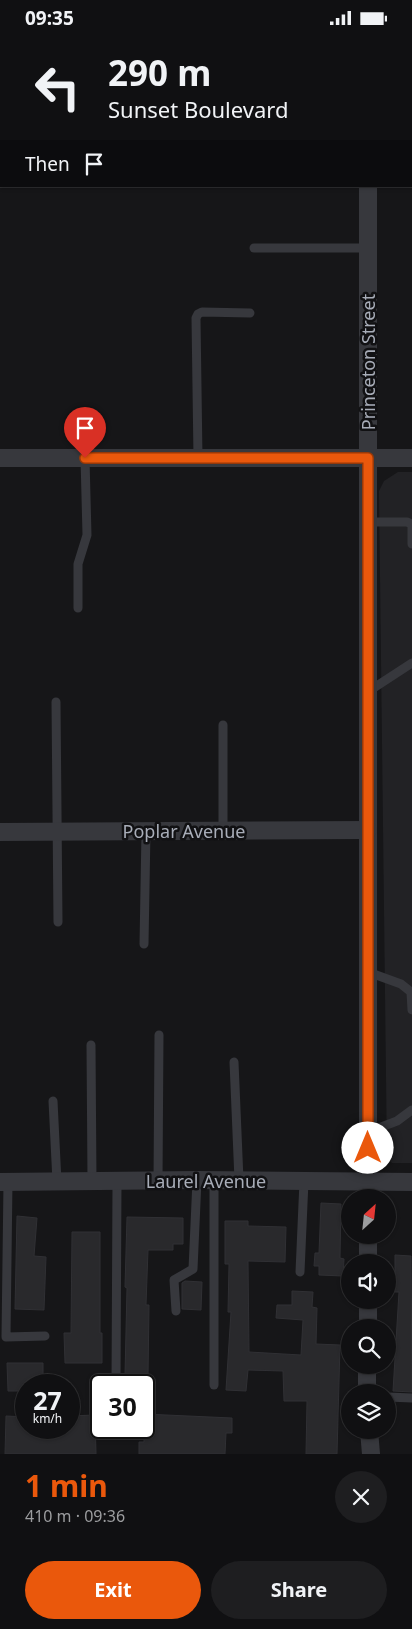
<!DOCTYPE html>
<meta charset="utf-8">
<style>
:root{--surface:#101012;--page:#1e1e20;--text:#f1f3f6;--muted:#9c9d9f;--line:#303032;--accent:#ea580c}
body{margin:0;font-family:"Noto Sans",sans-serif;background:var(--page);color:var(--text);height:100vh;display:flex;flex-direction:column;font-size:19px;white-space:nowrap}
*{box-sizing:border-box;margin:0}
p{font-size:16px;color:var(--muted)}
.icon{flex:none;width:28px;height:28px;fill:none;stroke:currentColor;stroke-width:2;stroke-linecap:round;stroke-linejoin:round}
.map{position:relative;height:1419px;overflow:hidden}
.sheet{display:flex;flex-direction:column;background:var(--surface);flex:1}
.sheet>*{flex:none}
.top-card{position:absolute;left:0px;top:0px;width:412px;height:152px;box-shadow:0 1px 4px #0004,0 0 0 1px var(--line);background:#101012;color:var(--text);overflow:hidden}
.needle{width:32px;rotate:27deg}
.controls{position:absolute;left:341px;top:1154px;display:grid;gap:10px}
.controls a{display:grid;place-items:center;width:55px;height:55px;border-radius:50%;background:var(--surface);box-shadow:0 1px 4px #0004,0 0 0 1px var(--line);font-size:25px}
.speed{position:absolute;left:15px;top:1339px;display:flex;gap:10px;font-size:25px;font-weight:700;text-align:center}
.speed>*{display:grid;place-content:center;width:65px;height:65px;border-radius:50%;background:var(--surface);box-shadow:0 1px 4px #0004,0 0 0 1px var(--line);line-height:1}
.speed small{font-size:12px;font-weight:400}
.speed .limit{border:2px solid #111;border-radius:8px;background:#fff;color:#111}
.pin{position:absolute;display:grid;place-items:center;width:42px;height:42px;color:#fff;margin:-51px -21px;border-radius:50% 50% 50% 0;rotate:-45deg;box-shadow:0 0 5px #0007}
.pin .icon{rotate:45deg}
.me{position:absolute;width:55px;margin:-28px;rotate:0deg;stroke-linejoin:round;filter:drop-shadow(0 0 4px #0008)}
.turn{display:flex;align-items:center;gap:18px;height:105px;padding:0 25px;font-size:22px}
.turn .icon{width:65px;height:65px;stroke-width:2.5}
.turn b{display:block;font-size:35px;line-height:42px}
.then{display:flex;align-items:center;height:48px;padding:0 25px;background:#0003;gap:10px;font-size:19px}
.round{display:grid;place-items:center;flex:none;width:52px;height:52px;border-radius:26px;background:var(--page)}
.overview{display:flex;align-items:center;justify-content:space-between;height:85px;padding:0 25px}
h1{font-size:30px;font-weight:700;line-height:38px;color:var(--accent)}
.button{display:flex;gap:10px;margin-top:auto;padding:10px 25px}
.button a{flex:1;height:58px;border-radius:30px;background:var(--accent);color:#fff;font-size:20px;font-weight:700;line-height:58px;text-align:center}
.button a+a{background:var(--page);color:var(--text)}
.status{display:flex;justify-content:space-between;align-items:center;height:35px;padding:0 25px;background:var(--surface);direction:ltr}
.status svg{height:14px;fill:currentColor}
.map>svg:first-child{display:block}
.built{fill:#222225}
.building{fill:#29292c;stroke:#303034}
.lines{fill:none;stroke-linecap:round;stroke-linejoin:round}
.lane{stroke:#37383d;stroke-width:9}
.street{stroke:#37383d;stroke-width:18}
.route-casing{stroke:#983908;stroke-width:12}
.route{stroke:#ea580c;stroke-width:9}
.labels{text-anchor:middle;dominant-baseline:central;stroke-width:5;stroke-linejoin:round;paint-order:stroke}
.street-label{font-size:18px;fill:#a8adb8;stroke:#111113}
</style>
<div class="status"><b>09:35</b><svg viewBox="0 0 49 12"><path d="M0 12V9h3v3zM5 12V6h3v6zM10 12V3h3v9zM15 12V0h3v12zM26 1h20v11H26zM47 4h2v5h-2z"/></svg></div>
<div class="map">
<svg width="412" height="1419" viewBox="0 0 412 1419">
<rect width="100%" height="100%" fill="#161618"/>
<path class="built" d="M 398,437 L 412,437 L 412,1128 L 392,1128 L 387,1123 L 379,456 L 384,446 Z"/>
<g class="building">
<path d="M 321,1168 L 341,1169 L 340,1223 L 344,1224 L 343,1241 L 319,1240 L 319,1231 L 314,1231 L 315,1218 L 319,1218 Z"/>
<path d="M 17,1181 L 37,1183 L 34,1221 L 46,1222 L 44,1275 L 15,1274 Z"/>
<path d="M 127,1182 L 183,1183 L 183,1209 L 173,1209 L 173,1215 L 148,1215 L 146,1270 L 149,1270 L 148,1341 L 125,1340 L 127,1253 L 125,1252 Z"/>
<path d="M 225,1186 L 248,1186 L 248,1191 L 286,1192 L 285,1227 L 248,1226 L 249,1317 L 301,1320 L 303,1285 L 276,1283 L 277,1270 L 292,1270 L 292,1256 L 313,1257 L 312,1272 L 317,1273 L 316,1309 L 340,1310 L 337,1419 L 306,1419 L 307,1366 L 284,1366 L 283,1336 L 248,1335 L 246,1356 L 226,1355 L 231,1277 L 228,1277 L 229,1229 L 225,1229 Z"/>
<path d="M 72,1197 L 100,1197 L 100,1298 L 102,1298 L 102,1328 L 65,1328 L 64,1298 L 71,1298 Z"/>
<path d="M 395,1220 L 411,1221 L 412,1357 L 393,1356 L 399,1257 L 395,1257 Z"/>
<path d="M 185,1246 L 202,1247 L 201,1275 L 182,1274 L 182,1248 Z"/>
<path d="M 7,1328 L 43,1328 L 43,1350 L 26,1350 L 26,1356 L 8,1356 Z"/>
<path d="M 144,1379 L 232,1383 L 232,1398 L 226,1398 L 225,1419 L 139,1419 L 139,1407 L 144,1407 Z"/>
<path d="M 95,1380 L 96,1419 L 5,1419 L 6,1381 L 26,1382 L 26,1392 L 69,1392 L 69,1381 Z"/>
</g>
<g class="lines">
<g class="lane">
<path d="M 65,0 L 65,1"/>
<path d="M 157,0 L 157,1"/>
<path d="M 29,1 L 36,0"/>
<path d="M 254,213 L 368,213"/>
<path d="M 198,423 L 196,283 L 198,279 L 202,277 L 250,278"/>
<path d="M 368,487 L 407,487 L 412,489 L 412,509"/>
<path d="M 78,573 L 78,529 L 87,500 L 85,423"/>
<path d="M 369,656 L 412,628"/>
<path d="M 56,667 L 58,887"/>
<path d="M 223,690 L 223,795"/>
<path d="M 144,909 L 146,796"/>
<path d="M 368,937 L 401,949 L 411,957 L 412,975"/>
<path d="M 91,1010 L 92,1146"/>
<path d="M 234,1027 L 239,1145"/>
<path d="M 53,1066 L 57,1147"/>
<path d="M 368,1097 L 397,1086 L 412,1075"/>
<path d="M 158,1146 L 159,1000"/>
<path d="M 8,1147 L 6,1302 L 45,1301"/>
<path d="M 300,1237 L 304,1146"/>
<path d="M 176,1276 L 174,1245 L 193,1234 L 197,1145"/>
<path d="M 116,1350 L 117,1147"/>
<path d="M 214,1350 L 214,1146"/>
<path d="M 388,1362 L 412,1363"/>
</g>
<g class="street">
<path d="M 368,0 L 368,1"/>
<path d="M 411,11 L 412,11"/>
<path d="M 368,151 L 368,1162"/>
<path d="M 0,423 L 412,423"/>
<path d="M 0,797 L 368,795"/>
<path d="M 0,1147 L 197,1145 L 412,1147"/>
<path d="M 368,1228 L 368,1200"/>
<path d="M 368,1292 L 368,1265"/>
<path d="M 367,1358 L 367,1330"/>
<path d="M 369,1395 L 371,1419"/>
</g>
</g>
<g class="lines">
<defs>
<path id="route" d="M 85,423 L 368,423 L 368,1113"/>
</defs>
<use href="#route" class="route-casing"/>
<use href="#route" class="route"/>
</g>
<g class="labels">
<g class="street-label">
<text transform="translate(368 327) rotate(-90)">Princeton Street</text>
<text x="184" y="796">Poplar Avenue</text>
<text x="206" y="1146">Laurel Avenue</text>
</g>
</g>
</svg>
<div class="controls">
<a><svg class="needle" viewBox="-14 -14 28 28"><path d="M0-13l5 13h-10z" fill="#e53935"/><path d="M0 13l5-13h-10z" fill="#9c9d9f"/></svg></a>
<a><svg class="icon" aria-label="sound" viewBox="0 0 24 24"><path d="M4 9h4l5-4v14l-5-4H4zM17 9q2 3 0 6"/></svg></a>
<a><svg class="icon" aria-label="search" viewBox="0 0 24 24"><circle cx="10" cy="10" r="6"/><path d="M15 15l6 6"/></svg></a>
<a><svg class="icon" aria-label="layers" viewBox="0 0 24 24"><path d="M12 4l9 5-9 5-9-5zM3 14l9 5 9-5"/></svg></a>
</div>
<div class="speed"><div>27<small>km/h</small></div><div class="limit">30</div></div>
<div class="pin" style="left:85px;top:423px;background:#d93025"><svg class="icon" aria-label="arrive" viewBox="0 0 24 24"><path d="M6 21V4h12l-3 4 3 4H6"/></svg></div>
<svg class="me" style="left:368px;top:1113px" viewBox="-20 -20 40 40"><circle r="19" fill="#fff"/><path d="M0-13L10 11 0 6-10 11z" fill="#ea580c"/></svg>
<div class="top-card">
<div class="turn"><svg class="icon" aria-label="left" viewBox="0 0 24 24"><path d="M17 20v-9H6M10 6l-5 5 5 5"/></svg><div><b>290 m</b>Sunset Boulevard</div></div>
<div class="then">Then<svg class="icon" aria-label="arrive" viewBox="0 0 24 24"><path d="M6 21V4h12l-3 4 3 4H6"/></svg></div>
</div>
</div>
<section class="sheet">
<div class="overview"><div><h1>1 min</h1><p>410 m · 09:36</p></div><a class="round"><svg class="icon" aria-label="close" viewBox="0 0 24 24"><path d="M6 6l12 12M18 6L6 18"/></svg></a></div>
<div class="button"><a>Exit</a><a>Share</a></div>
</section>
